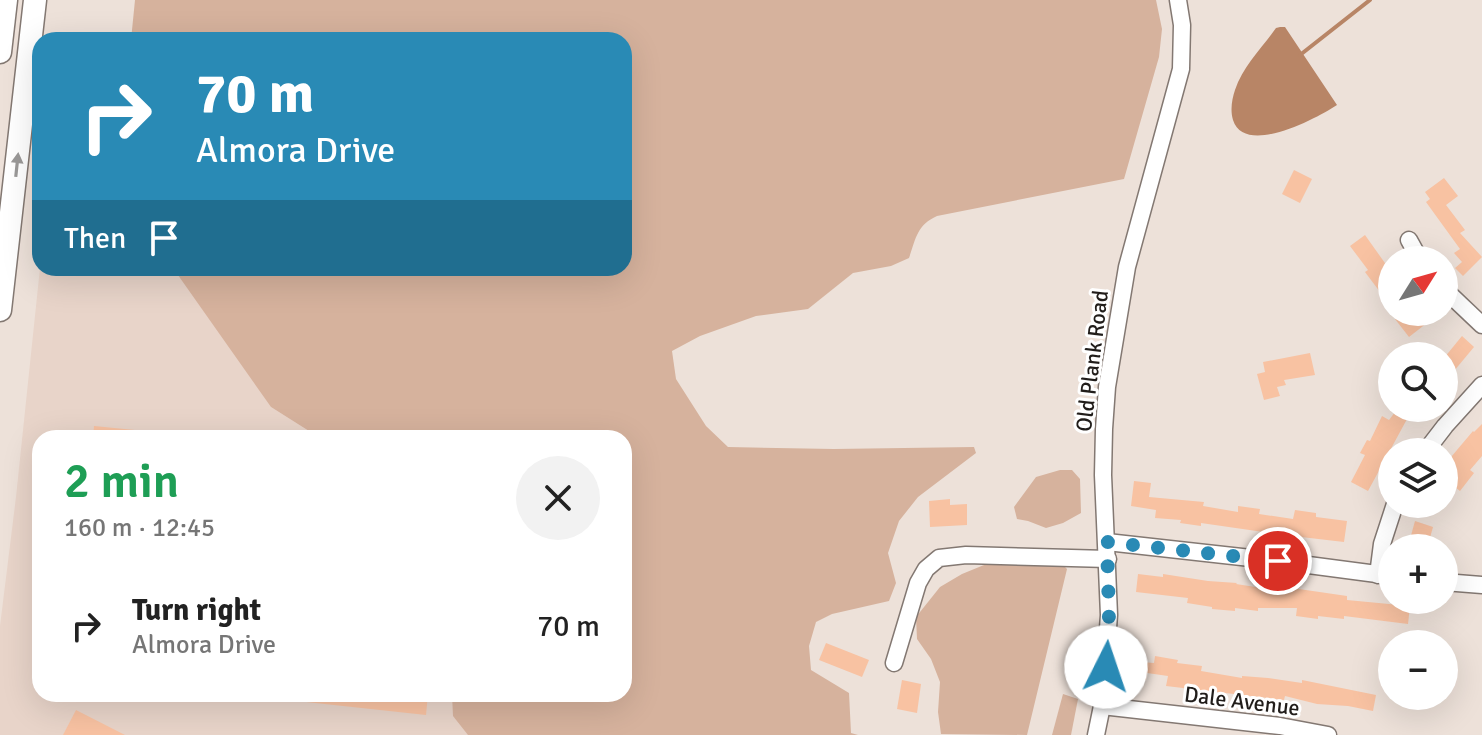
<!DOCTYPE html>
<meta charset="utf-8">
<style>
:root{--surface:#fff;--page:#f2f2f2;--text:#222;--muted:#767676}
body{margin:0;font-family:Signika,sans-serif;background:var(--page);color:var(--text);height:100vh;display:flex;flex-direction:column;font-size:30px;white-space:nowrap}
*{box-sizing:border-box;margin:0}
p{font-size:26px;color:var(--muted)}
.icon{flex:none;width:44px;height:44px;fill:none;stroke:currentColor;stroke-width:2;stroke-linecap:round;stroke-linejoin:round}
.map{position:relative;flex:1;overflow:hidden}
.panel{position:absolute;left:32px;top:430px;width:600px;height:272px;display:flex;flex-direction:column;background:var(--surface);border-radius:24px;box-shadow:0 8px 32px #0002}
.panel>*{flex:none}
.top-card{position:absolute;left:32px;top:32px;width:600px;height:244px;border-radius:24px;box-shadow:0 8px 32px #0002;background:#298ab5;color:#fff;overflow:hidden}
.needle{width:52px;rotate:53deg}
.fabs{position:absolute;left:1378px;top:246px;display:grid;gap:16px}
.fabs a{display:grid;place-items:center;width:80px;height:80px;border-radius:50%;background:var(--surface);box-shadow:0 8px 32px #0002;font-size:40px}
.pin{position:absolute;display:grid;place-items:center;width:68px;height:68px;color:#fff;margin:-34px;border:4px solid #fff;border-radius:50%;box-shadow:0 2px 8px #0007}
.me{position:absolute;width:88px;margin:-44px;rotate:4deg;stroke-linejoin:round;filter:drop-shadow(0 0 6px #0008)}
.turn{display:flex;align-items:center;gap:28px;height:168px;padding:0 32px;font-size:36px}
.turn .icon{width:104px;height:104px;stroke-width:2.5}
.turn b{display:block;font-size:56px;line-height:68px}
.then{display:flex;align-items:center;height:76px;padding:0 32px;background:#0003;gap:16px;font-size:30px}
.round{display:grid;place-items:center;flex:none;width:84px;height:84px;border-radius:42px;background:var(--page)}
.head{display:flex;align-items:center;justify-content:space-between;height:136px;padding:0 32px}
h1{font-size:48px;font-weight:600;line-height:60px;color:#1e9e55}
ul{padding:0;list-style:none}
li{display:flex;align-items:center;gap:24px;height:120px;padding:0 32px}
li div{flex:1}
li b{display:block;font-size:30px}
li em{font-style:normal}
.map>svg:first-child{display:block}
.built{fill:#e8d4c9}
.green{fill:#d6b29d}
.water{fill:#b88566}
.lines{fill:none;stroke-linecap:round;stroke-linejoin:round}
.stream{stroke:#b88566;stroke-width:4}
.building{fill:#f8c2a2}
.minor-casing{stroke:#837872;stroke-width:19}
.highway-casing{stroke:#837872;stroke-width:25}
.minor{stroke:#fff;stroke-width:16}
.highway{stroke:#fff;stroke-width:22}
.oneway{fill:#9b9998}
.route{stroke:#298ab5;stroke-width:14;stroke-dasharray:0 25.2}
.labels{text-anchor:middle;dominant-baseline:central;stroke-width:6;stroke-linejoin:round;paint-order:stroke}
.street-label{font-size:22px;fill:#211d1a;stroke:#fff}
</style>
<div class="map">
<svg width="1482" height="735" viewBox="0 0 1482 735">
<rect width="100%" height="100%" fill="#ede1d9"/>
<path class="built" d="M 40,268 L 422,268 L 271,407 L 320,438 L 40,438 L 40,694 L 497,694 L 509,735 L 0,735 L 0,626 L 16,497 Z"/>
<g class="green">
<path d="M 135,0 L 1156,0 L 1162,29 L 1159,57 L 1124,179 L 937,216 C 917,225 916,238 909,258 L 891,266 L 853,273 L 808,309 L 756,316 L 700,336 L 672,351 L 676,379 L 706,426 L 728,447 L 834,449 L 974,447 L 976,453 L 918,497 L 899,521 L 888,553 L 896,583 L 889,601 L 832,614 L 816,622 L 809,646 L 811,670 L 849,693 L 851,733 L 858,735 L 468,735 L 453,716 L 452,694 L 624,694 L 624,438 L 320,438 L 271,407 L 173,268 L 624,268 L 624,40 L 131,40 Z"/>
<path d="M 1060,470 L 1072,470 L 1080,479 L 1081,513 L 1063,523 L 1046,528 L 1028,521 L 1017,519 L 1014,507 L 1036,477 Z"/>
<path d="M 984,565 L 1063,565 L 1067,569 L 1027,735 L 941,734 L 938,712 L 940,682 L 931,659 L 917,639 L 916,617 L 940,587 L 962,574 Z"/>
<path d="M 1063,694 L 1078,699 L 1071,735 L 1052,735 Z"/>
</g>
<path class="water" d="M 1280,27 L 1285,27 L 1337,105 C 1317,118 1245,157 1233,120 C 1230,110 1232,99 1235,90 C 1243,66 1262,48 1276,28 Z"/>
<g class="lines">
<path class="stream" d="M 1300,55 L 1370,0"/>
</g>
<g class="building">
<path d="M 1294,170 L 1312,179 L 1300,203 L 1282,194 Z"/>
<path d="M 1444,178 L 1458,196 L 1446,205 L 1465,230 L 1460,233 L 1482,257 L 1463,276 L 1455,268 L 1462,262 L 1454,253 L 1460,249 L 1426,202 L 1430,199 L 1425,192 Z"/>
<path d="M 1365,235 L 1392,273 L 1392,308 L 1365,272 L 1368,270 L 1350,246 Z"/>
<path d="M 1394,312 L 1426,312 L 1432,319 L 1409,337 L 1395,319 L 1398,317 Z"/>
<path d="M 1462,336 L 1474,347 L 1444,383 L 1444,358 Z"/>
<path d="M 1310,353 L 1315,375 L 1284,380 L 1286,385 L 1277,387 L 1280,396 L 1264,400 L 1257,374 L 1265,372 L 1263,362 Z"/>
<path d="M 1398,408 L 1413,408 L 1368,491 L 1351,482 L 1365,455 L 1360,453 L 1367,440 L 1370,441 L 1382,416 L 1389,420 Z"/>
<path d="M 1482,424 L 1482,456 L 1470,470 L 1474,473 L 1460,491 L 1446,480 L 1454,469 L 1446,463 L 1473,431 L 1474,432 Z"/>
<path d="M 94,426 L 145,431 L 145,438 L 93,438 Z"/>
<path d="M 1134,481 L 1151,483 L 1149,497 L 1204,502 L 1203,506 L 1238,512 L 1238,506 L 1260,509 L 1259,514 L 1293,519 L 1295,510 L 1316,513 L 1316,517 L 1347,521 L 1344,542 L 1284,535 L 1201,523 L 1201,526 L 1180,523 L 1181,520 L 1155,518 L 1156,510 L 1131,506 Z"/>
<path d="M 950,499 L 950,505 L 967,504 L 967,525 L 930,527 L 929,501 Z"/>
<path d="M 1415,521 L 1433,527 L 1428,545 L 1410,539 Z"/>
<path d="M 1138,574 L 1163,577 L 1163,574 L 1208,581 L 1237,583 L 1236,584 L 1262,588 L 1292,588 L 1347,596 L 1347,600 L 1410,606 L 1408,624 L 1344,616 L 1344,619 L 1318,616 L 1318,619 L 1296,616 L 1297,608 L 1258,608 L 1258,611 L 1235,608 L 1235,611 L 1212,609 L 1212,607 L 1187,603 L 1188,598 L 1136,592 Z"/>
<path d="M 826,643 L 869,660 L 862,677 L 819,660 Z"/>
<path d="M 1155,656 L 1178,660 L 1177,663 L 1202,666 L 1201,671 L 1242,678 L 1242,676 L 1268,678 L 1302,683 L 1302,680 L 1376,695 L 1373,711 L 1348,706 L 1317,704 L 1285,696 L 1284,700 L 1166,686 L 1168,676 L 1147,673 L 1146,680 L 1126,678 L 1127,661 L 1154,663 Z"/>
<path d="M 902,680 L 921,684 L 917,713 L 897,709 Z"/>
<path d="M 297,694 L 428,694 L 426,715 L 297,701 Z"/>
<path d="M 76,710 L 125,735 L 63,735 Z"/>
</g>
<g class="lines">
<defs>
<g id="minor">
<path d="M 1409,240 L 1420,260"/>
<path d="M 1444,289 L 1482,325"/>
<path d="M 1425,452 L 1445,426 L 1482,385"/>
<path d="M 1107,542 L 1278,561 L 1392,576"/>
<path d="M 1378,575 L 1382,544 L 1395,504"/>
<path d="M 1444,582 L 1482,585"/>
<path d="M 894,663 L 918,583 L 926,569 L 939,558 L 966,555 L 1108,559"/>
<path d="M 1102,706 L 1280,726 L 1328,735"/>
<path d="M 1096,735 L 1102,706 L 1109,615 L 1103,475 L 1104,429 L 1107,387 L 1127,267 L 1181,69 L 1182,25 L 1178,0"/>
</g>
<g id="highway">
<path d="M 0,52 L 6,0"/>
<path d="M 0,310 L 35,0"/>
</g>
</defs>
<use href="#minor" class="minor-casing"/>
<use href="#highway" class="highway-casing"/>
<use href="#minor" class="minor"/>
<use href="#highway" class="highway"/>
</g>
<defs><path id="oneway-solid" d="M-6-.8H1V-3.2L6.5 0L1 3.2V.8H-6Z" transform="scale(2)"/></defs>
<use class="oneway" href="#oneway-solid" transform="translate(17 165) rotate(-84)"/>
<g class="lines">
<path class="route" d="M 1106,667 L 1109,615 L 1107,542 L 1278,561"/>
</g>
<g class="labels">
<g class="street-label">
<text transform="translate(1092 361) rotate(-83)">Old Plank Road</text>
<text transform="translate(1242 701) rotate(7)">Dale Avenue</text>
</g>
</g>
</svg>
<div class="fabs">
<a><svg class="needle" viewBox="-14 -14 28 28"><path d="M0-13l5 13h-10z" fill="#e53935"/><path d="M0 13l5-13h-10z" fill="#767676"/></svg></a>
<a><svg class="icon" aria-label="search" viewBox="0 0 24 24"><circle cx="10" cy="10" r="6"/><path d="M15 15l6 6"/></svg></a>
<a><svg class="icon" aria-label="layers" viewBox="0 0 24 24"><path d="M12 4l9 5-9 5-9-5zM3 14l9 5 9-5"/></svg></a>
<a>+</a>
<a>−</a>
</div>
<div class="pin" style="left:1278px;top:561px;background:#d93025"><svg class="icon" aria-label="arrive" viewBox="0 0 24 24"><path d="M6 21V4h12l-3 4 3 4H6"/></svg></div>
<svg class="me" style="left:1106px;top:667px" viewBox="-20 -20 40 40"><circle r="19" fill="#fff"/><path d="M0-13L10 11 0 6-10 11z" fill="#298ab5"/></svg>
<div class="top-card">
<div class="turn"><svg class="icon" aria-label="right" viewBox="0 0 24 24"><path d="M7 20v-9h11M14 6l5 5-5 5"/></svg><div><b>70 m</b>Almora Drive</div></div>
<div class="then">Then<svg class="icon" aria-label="arrive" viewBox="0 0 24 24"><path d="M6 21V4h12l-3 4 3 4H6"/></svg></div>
</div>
<section class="panel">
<div class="head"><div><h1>2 min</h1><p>160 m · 12:45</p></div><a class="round"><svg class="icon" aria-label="close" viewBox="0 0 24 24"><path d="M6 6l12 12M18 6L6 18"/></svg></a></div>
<ul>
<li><svg class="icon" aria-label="right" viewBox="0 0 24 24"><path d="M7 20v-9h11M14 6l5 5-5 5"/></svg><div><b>Turn right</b><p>Almora Drive</p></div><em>70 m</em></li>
</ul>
</section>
</div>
